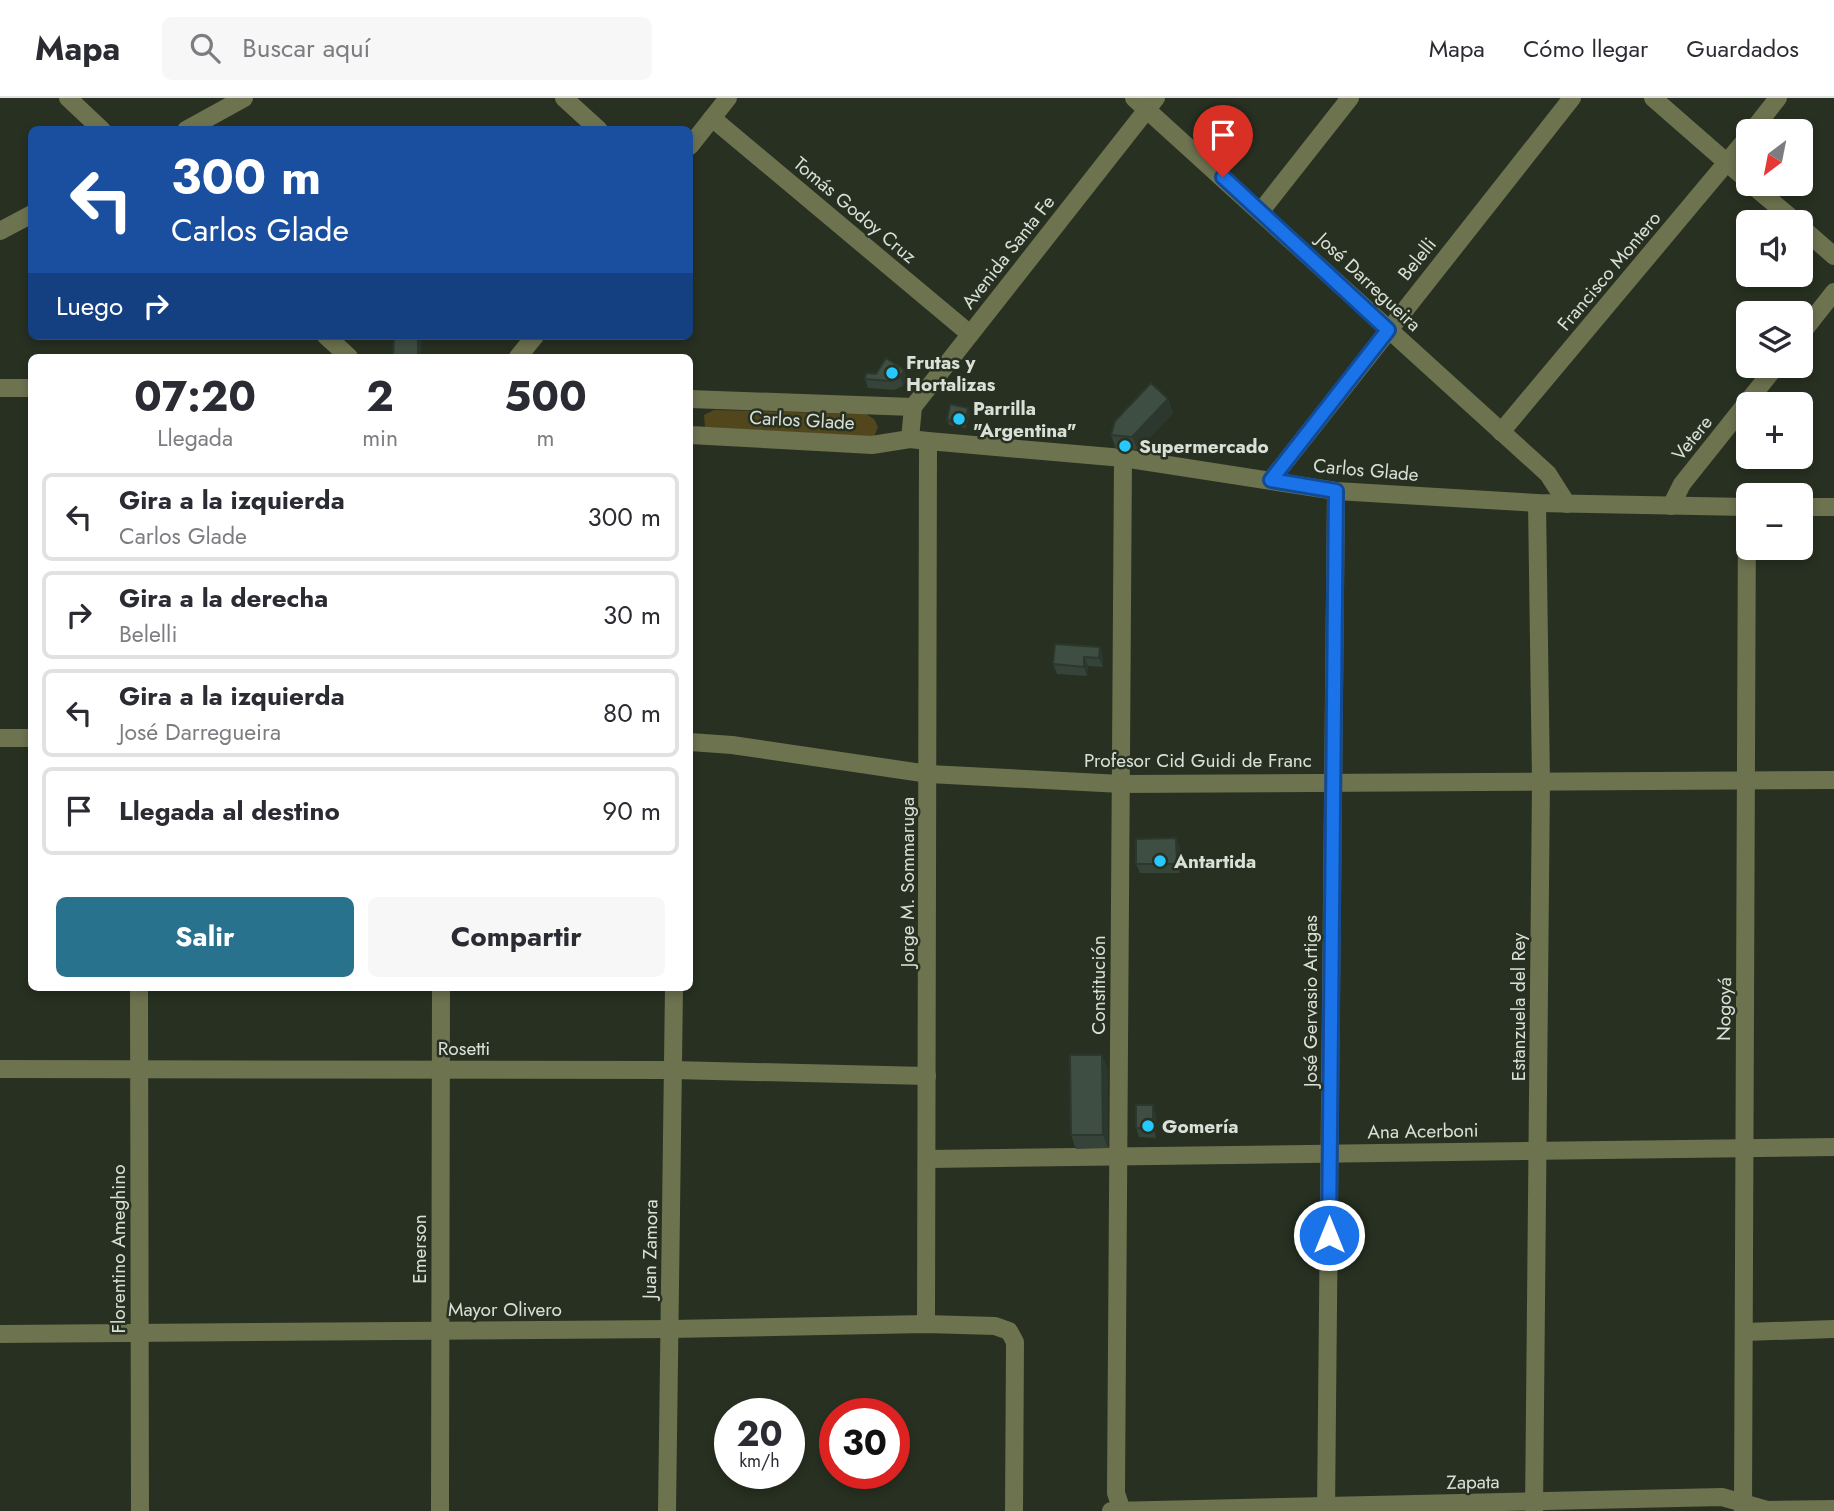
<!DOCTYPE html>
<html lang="es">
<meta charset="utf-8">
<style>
:root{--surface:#fff;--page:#f7f7f7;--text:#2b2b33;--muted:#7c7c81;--line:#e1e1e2;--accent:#29728e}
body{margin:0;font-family:Jost,sans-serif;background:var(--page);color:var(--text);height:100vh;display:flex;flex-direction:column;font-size:26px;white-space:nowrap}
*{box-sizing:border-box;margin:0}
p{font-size:23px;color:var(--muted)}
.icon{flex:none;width:38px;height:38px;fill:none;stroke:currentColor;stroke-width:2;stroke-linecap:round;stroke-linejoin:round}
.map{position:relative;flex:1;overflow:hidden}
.drawer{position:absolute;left:28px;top:256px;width:665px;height:637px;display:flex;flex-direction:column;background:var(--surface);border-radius:10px;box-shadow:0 4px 10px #0003}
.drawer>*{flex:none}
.guide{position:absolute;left:28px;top:28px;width:665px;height:214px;border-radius:10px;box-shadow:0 4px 10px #0003;background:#1a4fa0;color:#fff;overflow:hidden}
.needle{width:46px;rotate:212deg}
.buttons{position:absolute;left:1736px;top:21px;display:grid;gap:14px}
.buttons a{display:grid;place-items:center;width:77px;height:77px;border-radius:10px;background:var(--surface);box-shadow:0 4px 10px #0003;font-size:35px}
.speed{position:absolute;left:714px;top:1300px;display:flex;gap:14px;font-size:35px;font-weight:700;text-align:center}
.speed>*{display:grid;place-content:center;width:91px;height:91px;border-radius:50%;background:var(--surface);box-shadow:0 4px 10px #0003;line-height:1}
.speed small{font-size:18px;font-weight:400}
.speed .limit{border:10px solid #d22;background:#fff;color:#111}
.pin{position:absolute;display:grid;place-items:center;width:60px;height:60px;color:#fff;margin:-72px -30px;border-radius:50% 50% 50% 0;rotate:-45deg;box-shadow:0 0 7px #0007}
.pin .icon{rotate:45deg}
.me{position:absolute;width:77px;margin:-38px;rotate:0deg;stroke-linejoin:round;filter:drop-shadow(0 0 5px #0008)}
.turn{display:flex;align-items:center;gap:24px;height:147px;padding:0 28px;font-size:32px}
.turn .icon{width:91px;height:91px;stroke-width:2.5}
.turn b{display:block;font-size:49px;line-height:60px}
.then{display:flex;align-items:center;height:66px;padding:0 28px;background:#0003;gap:14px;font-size:26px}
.eta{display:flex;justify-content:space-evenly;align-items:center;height:119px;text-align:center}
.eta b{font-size:42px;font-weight:700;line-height:49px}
.cta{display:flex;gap:14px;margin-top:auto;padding:14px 28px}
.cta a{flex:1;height:80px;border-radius:10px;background:var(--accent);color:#fff;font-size:28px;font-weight:700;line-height:80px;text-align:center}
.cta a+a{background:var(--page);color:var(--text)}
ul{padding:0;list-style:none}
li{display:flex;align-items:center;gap:21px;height:88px;margin:0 14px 10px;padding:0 14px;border:4px solid var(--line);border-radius:10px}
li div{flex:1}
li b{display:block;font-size:26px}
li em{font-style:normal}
header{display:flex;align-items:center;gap:42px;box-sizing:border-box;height:98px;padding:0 35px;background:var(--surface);border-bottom:2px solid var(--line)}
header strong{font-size:33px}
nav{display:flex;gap:38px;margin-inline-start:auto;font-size:24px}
.search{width:490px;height:63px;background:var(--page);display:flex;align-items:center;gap:18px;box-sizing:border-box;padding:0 24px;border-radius:10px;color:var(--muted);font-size:26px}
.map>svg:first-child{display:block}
.green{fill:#52471c}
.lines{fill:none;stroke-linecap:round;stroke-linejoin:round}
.minor{stroke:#6d724f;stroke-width:18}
.wall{fill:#364339}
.shaded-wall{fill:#2c372e}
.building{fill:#3f4e42;stroke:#2c372e;stroke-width:2}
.route-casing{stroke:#114b97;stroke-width:18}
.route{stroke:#1a73e8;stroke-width:12}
.poi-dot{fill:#26c9fe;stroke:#273021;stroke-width:2.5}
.labels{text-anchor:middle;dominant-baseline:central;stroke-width:5;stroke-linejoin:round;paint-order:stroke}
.street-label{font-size:19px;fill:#dae0d7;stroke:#273021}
.poi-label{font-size:19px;font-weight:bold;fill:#dae0d7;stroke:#273021;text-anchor:start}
</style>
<header>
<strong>Mapa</strong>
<div class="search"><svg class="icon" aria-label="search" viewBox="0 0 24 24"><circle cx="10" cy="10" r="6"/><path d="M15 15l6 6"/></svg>Buscar aquí</div>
<nav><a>Mapa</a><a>Cómo llegar</a><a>Guardados</a></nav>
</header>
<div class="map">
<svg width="1834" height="1413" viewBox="0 0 1834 1413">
<rect width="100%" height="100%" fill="#273021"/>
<path class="green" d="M 714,312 L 866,316 L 874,321 L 878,329 L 874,339 L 705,329 L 704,317 Z"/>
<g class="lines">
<g class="minor">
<path d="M 68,0 L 102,32"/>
<path d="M 564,0 L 599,32"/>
<path d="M 1134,0 L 1548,376 L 1567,406"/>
<path d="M 1653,0 L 1748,83"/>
<path d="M 712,20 L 970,236"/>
<path d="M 186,32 L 244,0"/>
<path d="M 1752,33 L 1778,0"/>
<path d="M 690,48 L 728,0"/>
<path d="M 1751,86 L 1796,124"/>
<path d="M 1261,113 L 1350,0"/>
<path d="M 1801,129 L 1834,158"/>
<path d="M 0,133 L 32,116"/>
<path d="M 1801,236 L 1834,194"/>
<path d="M 326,238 L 349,259"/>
<path d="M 518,259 L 535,238"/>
<path d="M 0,290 L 32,290"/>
<path d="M 690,301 L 913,309"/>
<path d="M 1501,334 L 1748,39"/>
<path d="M 690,337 L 872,347 L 910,341 L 928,343 L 1123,360 L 1336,393 L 1537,405 L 1748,409"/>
<path d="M 910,341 L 913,309 L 1156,0"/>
<path d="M 1271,382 L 1572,0"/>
<path d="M 1671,408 L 1682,386 L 1776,268"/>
<path d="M 1801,409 L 1834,409"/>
<path d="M 0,640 L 32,640"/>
<path d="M 690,644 L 732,647 L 929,676 L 1121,686 L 1834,682"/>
<path d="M 139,889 L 140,1413"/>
<path d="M 0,971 L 673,972 L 927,978"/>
<path d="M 928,1061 L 1834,1049"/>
<path d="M 926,1226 L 928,343"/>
<path d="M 1745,1234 L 1834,1231"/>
<path d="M 0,1236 L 670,1231 L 926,1226 L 995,1228 L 1009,1233 L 1015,1244 L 1014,1413"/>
<path d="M 440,1413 L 441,889"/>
<path d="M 667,1413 L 674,889"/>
<path d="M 1111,1413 L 1722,1399 L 1767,1412 L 1834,1411"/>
<path d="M 1122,1413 L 1116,1395 L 1123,360"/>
<path d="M 1326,1413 L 1336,393"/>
<path d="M 1534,1413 L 1541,684 L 1537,405"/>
<path d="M 1743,1413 L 1747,409"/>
</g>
</g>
<g class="wall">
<path d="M 886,260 L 908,281 L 903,288 L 894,292 L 868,290 L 865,281 L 876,276 Z"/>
<path d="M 1168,301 L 1173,315 L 1138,352 L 1116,351 L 1111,337 Z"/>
<path d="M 970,314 L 966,330 L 949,327 L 947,322 Z"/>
<path d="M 1055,546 L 1103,558 L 1103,569 L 1088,568 L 1087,578 L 1057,576 L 1053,566 Z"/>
<path d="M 1176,740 L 1180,750 L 1180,775 L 1140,775 L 1136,766 Z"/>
<path d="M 1108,971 L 1108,1050 L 1076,1051 L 1071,1037 Z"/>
<path d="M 1156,1017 L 1156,1040 L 1139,1039 L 1136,1030 Z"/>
</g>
<g class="shaded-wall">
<path d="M 418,238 L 422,238 L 421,259 L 418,259 Z"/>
<path d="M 904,272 L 908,281 L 903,288 L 900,279 Z"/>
<path d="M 1168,301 L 1173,315 L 1138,352 L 1132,339 Z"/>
<path d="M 968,310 L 970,314 L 966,330 L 965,326 Z"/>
<path d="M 1100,549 L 1103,558 L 1103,569 L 1099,560 Z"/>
<path d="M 1084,559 L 1088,568 L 1087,578 L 1084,569 Z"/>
<path d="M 1176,740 L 1180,750 L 1180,775 L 1177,766 Z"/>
<path d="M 1102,957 L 1108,971 L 1108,1050 L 1103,1037 Z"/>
<path d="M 1153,1007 L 1156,1017 L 1156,1040 L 1153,1031 Z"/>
</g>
<g class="building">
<path d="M 394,238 L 418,238 L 418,259 L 393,259 Z"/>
<path d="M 886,260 L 904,272 L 900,279 L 890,283 L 865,281 L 866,275 L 876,276 Z"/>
<path d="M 1151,285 L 1168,301 L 1132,339 L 1111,337 L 1115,323 Z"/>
<path d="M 950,306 L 968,310 L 965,326 L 947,322 Z"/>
<path d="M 1055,546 L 1100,549 L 1099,560 L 1084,559 L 1084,569 L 1053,566 Z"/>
<path d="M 1176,740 L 1177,766 L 1136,766 L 1136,741 Z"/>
<path d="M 1070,957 L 1102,957 L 1103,1037 L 1071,1037 Z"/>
<path d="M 1136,1007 L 1153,1007 L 1153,1031 L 1136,1030 Z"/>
</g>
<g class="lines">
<defs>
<path id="route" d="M 1223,79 L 1388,232 L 1271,382 L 1336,393 L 1329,1137"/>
</defs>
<use href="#route" class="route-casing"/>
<use href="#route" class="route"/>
</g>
<g class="poi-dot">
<circle cx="892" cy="275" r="7"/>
<circle cx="959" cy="321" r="7"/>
<circle cx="1125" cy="348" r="7"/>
<circle cx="1160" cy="763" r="7"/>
<circle cx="1148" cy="1028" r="7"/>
</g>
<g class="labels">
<g class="street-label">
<text transform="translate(855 112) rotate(40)">Tomás Godoy Cruz</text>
<text transform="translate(1008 154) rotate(-52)">Avenida Santa Fe</text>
<text transform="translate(1417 161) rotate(-51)">Belelli</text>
<text transform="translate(1609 173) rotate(-50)">Francisco Montero</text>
<text transform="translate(1369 184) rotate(43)">José Darregueira</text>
<text transform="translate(802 322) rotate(3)">Carlos Glade</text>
<text transform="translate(1692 340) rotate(-51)">Vetere</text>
<text transform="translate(1366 372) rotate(5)">Carlos Glade</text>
<text x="1198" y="662">Profesor Cid Guidi de Franc</text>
<text transform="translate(907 784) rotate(-90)">Jorge M. Sommaruga</text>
<text transform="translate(1098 887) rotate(-90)">Constitución</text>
<text transform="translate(1310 903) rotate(-90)">José Gervasio Artigas</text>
<text transform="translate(1518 909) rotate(-90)">Estanzuela del Rey</text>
<text transform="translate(1724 911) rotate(-89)">Nogoyá</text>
<text x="464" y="950">Rosetti</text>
<text transform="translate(1423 1033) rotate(-1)">Ana Acerboni</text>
<text transform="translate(118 1151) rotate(-90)">Florentino Ameghino</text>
<text transform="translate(419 1151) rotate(-90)">Emerson</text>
<text transform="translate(650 1151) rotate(-89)">Juan Zamora</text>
<text x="505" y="1211">Mayor Olivero</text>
<text transform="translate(1473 1384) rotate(-1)">Zapata</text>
</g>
<g class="poi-label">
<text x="906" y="264">Frutas y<tspan x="906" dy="22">Hortalizas</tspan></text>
<text x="973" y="310">Parrilla<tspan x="973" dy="22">"Argentina"</tspan></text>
<text x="1139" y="348">Supermercado</text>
<text x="1174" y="763">Antartida</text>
<text x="1162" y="1028">Gomería</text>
</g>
</g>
</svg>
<div class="buttons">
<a><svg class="needle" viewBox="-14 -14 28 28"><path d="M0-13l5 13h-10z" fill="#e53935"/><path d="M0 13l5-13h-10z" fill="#7c7c81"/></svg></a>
<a><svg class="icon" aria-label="sound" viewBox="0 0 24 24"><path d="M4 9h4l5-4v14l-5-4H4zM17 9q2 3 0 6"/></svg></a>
<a><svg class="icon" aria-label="layers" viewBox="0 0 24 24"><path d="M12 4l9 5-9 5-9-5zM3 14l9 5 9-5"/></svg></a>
<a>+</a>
<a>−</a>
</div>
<div class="speed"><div>20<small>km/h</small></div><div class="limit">30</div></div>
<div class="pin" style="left:1223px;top:79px;background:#d93025"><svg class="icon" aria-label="arrive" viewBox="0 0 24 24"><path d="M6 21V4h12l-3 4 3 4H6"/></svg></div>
<svg class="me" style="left:1329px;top:1137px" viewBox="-20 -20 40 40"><circle r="17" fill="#1a73e8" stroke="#fff" stroke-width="3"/><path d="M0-11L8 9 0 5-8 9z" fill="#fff"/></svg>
<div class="guide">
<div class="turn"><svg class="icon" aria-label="left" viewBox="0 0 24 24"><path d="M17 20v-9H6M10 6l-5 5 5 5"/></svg><div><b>300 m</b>Carlos Glade</div></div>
<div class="then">Luego<svg class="icon" aria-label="right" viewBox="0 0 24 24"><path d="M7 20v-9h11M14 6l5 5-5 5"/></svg></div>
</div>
<section class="drawer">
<div class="eta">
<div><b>07:20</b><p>Llegada</p></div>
<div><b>2</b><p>min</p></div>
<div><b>500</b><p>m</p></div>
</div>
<ul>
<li><svg class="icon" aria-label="left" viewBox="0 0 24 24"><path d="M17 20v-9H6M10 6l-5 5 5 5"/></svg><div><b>Gira a la izquierda</b><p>Carlos Glade</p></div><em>300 m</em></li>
<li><svg class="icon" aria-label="right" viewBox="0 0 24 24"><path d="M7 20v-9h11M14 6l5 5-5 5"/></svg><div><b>Gira a la derecha</b><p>Belelli</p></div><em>30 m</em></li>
<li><svg class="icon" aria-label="left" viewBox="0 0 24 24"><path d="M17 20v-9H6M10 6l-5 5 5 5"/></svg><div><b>Gira a la izquierda</b><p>José Darregueira</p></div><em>80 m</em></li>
<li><svg class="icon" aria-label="arrive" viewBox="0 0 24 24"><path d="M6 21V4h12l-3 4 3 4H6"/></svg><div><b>Llegada al destino</b></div><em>90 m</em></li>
</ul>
<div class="cta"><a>Salir</a><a>Compartir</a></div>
</section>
</div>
